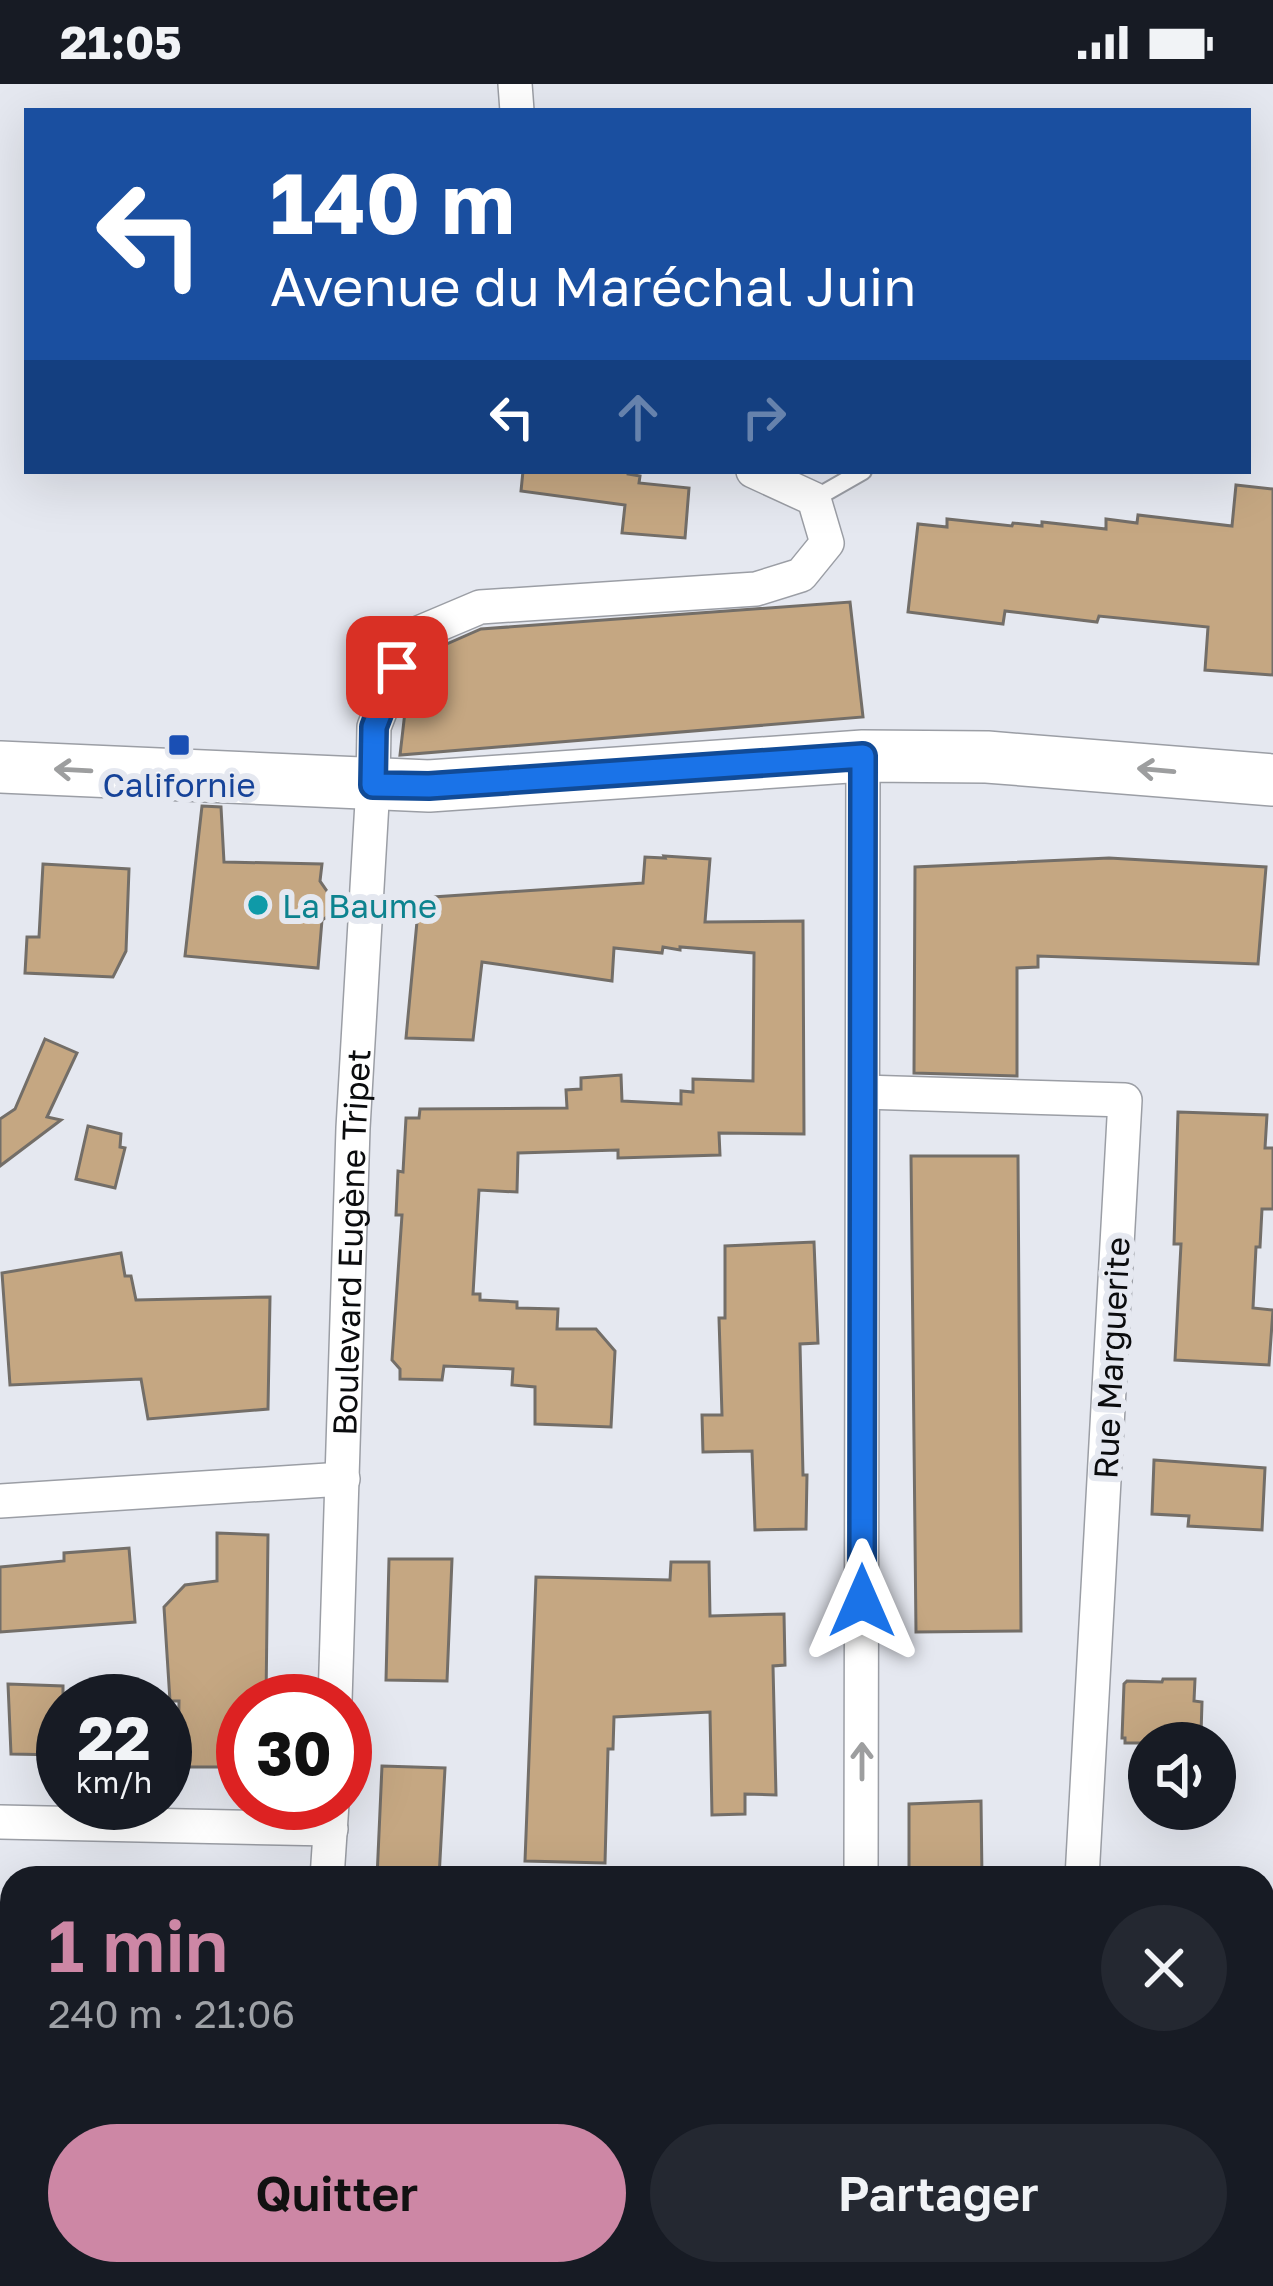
<!DOCTYPE html>
<html lang="fr">
<meta charset="utf-8">
<style>
:root{--surface:#171b24;--page:#242831;--text:#f1f3f6;--muted:#9ea1a6;--accent:#cd87a5}
body{margin:0;font-family:"Golos Text",sans-serif;background:var(--page);color:var(--text);height:100vh;display:flex;flex-direction:column;font-size:45px;white-space:nowrap}
*{box-sizing:border-box;margin:0}
p{font-size:39px;color:var(--muted)}
.icon{flex:none;width:66px;height:66px;fill:none;stroke:currentColor;stroke-width:2;stroke-linecap:round;stroke-linejoin:round}
.map{position:relative;flex:1;overflow:hidden}
.sheet{position:absolute;left:0px;top:1782px;width:1275px;height:420px;display:flex;flex-direction:column;background:var(--surface);border-radius:36px 36px 0 0;box-shadow:0 12px 48px #0002}
.sheet>*{flex:none}
.top-card{position:absolute;left:24px;top:24px;width:1227px;height:366px;border-radius:0px;box-shadow:0 12px 48px #0002;background:#1a4fa0;color:#fff;overflow:hidden}
.controls{position:absolute;left:1128px;top:1638px;display:grid;gap:24px}
.controls a{display:grid;place-items:center;width:108px;height:108px;border-radius:50%;background:var(--surface);box-shadow:0 12px 48px #0002;font-size:60px}
.speed{position:absolute;left:36px;top:1590px;display:flex;gap:24px;font-size:60px;font-weight:700;text-align:center}
.speed>*{display:grid;place-content:center;width:156px;height:156px;border-radius:50%;background:var(--surface);box-shadow:0 12px 48px #0002;line-height:1}
.speed small{font-size:30px;font-weight:400}
.speed .limit{border:18px solid #d22;background:#fff;color:#111}
.pin{position:absolute;display:grid;place-items:center;width:102px;height:102px;color:#fff;margin:-51px;border-radius:24px;box-shadow:0 6px 18px #0006}
.me{position:absolute;width:132px;margin:-66px;rotate:0deg;stroke-linejoin:round;filter:drop-shadow(0 0 9px #0008)}
.turn{display:flex;align-items:center;gap:42px;height:252px;padding:0 48px;font-size:54px}
.turn .icon{width:156px;height:156px;stroke-width:2.5}
.turn b{display:block;font-size:84px;line-height:102px}
.lanes{display:flex;align-items:center;height:114px;padding:0 48px;background:#0003;justify-content:center;gap:60px;direction:ltr}
.lanes .off{opacity:.35}
.round{display:grid;place-items:center;flex:none;width:126px;height:126px;border-radius:63px;background:var(--page)}
.headline{display:flex;align-items:center;justify-content:space-between;height:204px;padding:0 48px}
h1{font-size:72px;font-weight:600;line-height:90px;color:var(--accent)}
.primary-button{display:flex;gap:24px;margin-top:auto;padding:24px 48px}
.primary-button a{flex:1;height:138px;border-radius:72px;background:var(--accent);color:#111;font-size:48px;font-weight:600;line-height:138px;text-align:center}
.primary-button a+a{background:var(--page);color:var(--text)}
.status{display:flex;justify-content:space-between;align-items:center;height:84px;padding:0 60px;background:var(--surface);direction:ltr}
.status svg{height:33px;fill:currentColor}
.map>svg:first-child{display:block}
.building{fill:#c5a782;stroke:#736e68;stroke-width:3}
.lines{fill:none;stroke-linecap:round;stroke-linejoin:round}
.lane-casing{stroke:#9b9ea5;stroke-width:20}
.street-casing{stroke:#9b9ea5;stroke-width:36}
.primary-casing{stroke:#9b9ea5;stroke-width:54}
.lane{stroke:#fff;stroke-width:16}
.street{stroke:#fff;stroke-width:33}
.primary{stroke:#fff;stroke-width:51}
.oneway{stroke:#9d9e9f}
.route-casing{stroke:#114b97;stroke-width:30}
.route{stroke:#1a73e8;stroke-width:21}
.transit-dot{fill:#1a4fb4;stroke:#e5e8f0;stroke-width:4.5}
.culture-dot{fill:#0f9aa8;stroke:#e5e8f0;stroke-width:4.5}
.labels{text-anchor:middle;dominant-baseline:central;stroke-width:12;stroke-linejoin:round;paint-order:stroke}
.transit-label{font-size:33px;fill:#164399;stroke:#e5e8f0}
.culture-label{font-size:33px;fill:#0d838f;stroke:#e5e8f0;text-anchor:start}
.street-label{font-size:33px;fill:#0b0c0e;stroke:#e5e8f0}
</style>
<div class="status"><b>21:05</b><svg viewBox="0 0 49 12"><path d="M0 12V9h3v3zM5 12V6h3v6zM10 12V3h3v9zM15 12V0h3v12zM26 1h20v11H26zM47 4h2v5h-2z"/></svg></div>
<div class="map">
<svg width="1273" height="2202" viewBox="0 0 1273 2202">
<rect width="100%" height="100%" fill="#e5e8f0"/>
<g class="building">
<path d="M 523,387 L 628,387 L 628,390 L 640,392 L 639,399 L 689,404 L 685,454 L 622,449 L 625,421 L 521,407 Z"/>
<path d="M 1236,401 L 1273,405 L 1273,591 L 1205,586 L 1208,543 L 1099,532 L 1097,538 L 1005,527 L 1003,540 L 908,528 L 918,440 L 947,443 L 947,435 L 1012,442 L 1013,439 L 1042,442 L 1042,438 L 1106,445 L 1106,435 L 1137,439 L 1138,431 L 1232,442 Z"/>
<path d="M 850,518 L 863,633 L 400,671 L 406,619 L 418,587 L 440,563 L 481,545 Z"/>
<path d="M 202,722 L 221,723 L 224,778 L 322,780 L 320,797 L 331,813 L 330,831 L 322,836 L 318,884 L 185,872 Z"/>
<path d="M 664,772 L 710,775 L 705,838 L 803,837 L 804,1050 L 719,1049 L 720,1071 L 618,1074 L 618,1066 L 518,1069 L 517,1108 L 479,1106 L 473,1210 L 480,1210 L 480,1216 L 517,1218 L 517,1224 L 558,1225 L 557,1245 L 596,1245 L 615,1267 L 611,1343 L 535,1340 L 535,1303 L 512,1301 L 513,1285 L 444,1282 L 442,1296 L 400,1295 L 400,1285 L 392,1276 L 402,1131 L 396,1131 L 398,1087 L 403,1088 L 406,1034 L 419,1034 L 420,1025 L 567,1024 L 566,1006 L 581,1005 L 581,994 L 621,991 L 622,1017 L 681,1020 L 681,1007 L 693,1008 L 693,995 L 753,997 L 754,869 L 680,863 L 680,866 L 663,863 L 662,869 L 614,864 L 612,897 L 482,878 L 473,956 L 406,954 L 418,827 L 433,813 L 643,799 L 645,773 L 665,774 Z"/>
<path d="M 1109,774 L 1266,783 L 1258,880 L 1038,872 L 1038,883 L 1017,884 L 1017,992 L 914,989 L 915,783 Z"/>
<path d="M 43,780 L 129,785 L 126,867 L 113,893 L 25,889 L 27,853 L 39,853 Z"/>
<path d="M 45,955 L 77,969 L 47,1033 L 61,1036 L 0,1082 L 0,1035 L 15,1025 Z"/>
<path d="M 1178,1028 L 1267,1031 L 1265,1064 L 1273,1064 L 1273,1125 L 1262,1125 L 1260,1163 L 1256,1163 L 1253,1224 L 1273,1226 L 1269,1281 L 1175,1276 L 1181,1160 L 1174,1160 Z"/>
<path d="M 88,1042 L 121,1050 L 120,1063 L 125,1064 L 115,1104 L 76,1095 Z"/>
<path d="M 911,1072 L 1018,1072 L 1021,1547 L 916,1548 Z"/>
<path d="M 814,1158 L 818,1259 L 800,1260 L 803,1391 L 807,1391 L 806,1445 L 755,1446 L 752,1367 L 703,1368 L 702,1331 L 722,1331 L 719,1234 L 725,1234 L 725,1162 Z"/>
<path d="M 121,1169 L 125,1192 L 131,1192 L 136,1216 L 270,1213 L 268,1325 L 148,1335 L 141,1295 L 10,1301 L 2,1189 Z"/>
<path d="M 1154,1376 L 1265,1384 L 1262,1446 L 1188,1442 L 1189,1432 L 1152,1430 Z"/>
<path d="M 217,1449 L 268,1451 L 266,1617 L 243,1617 L 243,1683 L 178,1683 L 179,1617 L 170,1617 L 164,1523 L 185,1501 L 217,1497 Z"/>
<path d="M 129,1464 L 135,1538 L 0,1548 L 0,1483 L 64,1477 L 64,1469 Z"/>
<path d="M 389,1475 L 452,1475 L 447,1597 L 386,1596 Z"/>
<path d="M 671,1478 L 709,1478 L 710,1532 L 784,1530 L 785,1581 L 773,1582 L 776,1711 L 745,1710 L 745,1730 L 712,1731 L 710,1628 L 614,1633 L 613,1665 L 608,1665 L 605,1779 L 525,1777 L 536,1493 L 670,1496 Z"/>
<path d="M 1163,1595 L 1195,1595 L 1194,1617 L 1202,1618 L 1201,1650 L 1191,1649 L 1190,1659 L 1125,1659 L 1125,1654 L 1122,1654 L 1124,1600 L 1127,1597 L 1162,1598 Z"/>
<path d="M 8,1600 L 63,1602 L 63,1671 L 11,1670 Z"/>
<path d="M 382,1682 L 445,1684 L 439,1794 L 377,1794 Z"/>
<path d="M 981,1717 L 982,1794 L 909,1794 L 909,1720 Z"/>
</g>
<g class="lines">
<defs>
<path id="lane" d="M 814,415 L 863,387"/>
<g id="street">
<path d="M 515,0 L 517,27"/>
<path d="M 863,1008 L 1125,1016 L 1082,1794"/>
<path d="M 0,1417 L 343,1395"/>
<path id="s1" d="M 335,1617 L 353,1044 L 373,701 L 374,643 L 409,553 L 480,523 L 756,505 L 801,491 L 827,459 L 814,415 L 753,387"/>
<path d="M 0,1738 L 331,1745"/>
<path d="M 327,1794 L 332,1719"/>
<path d="M 861,1794 L 863,672"/>
<path d="M 305,2190 L 312,2202"/>
<path d="M 822,2190 L 827,2202"/>
</g>
<g id="primary">
<path d="M 0,683 L 429,702 L 863,672 L 987,673 L 1273,696"/>
<path d="M 1263,2027 L 1273,2026"/>
<path d="M 0,2123 L 12,2122"/>
</g>
</defs>
<use href="#lane" class="lane-casing"/>
<use href="#street" class="street-casing"/>
<use href="#primary" class="primary-casing"/>
<use href="#lane" class="lane"/>
<use href="#street" class="street"/>
<use href="#primary" class="primary"/>
</g>
<defs><path id="oneway-shaft" d="M-6 0H5M1.5-3L5.5 0L1.5 3" fill="none" stroke-width="1.6" stroke-linecap="round" stroke-linejoin="round" transform="scale(3)"/></defs>
<g class="oneway">
<use href="#oneway-shaft" transform="translate(73 686) rotate(-177)"/>
<use href="#oneway-shaft" transform="translate(1156 686) rotate(-175)"/>
<use href="#oneway-shaft" transform="translate(862 1677) rotate(-90)"/>
</g>
<g class="lines">
<defs>
<path id="route" d="M 397,583 L 374,643 L 373,701 L 429,702 L 863,672 L 862,1517"/>
</defs>
<use href="#route" class="route-casing"/>
<use href="#route" class="route"/>
</g>
<rect class="transit-dot" x="167" y="649" width="24" height="24" rx="6"/>
<circle class="culture-dot" cx="258" cy="821" r="12"/>
<g class="labels">
<g class="transit-label">
<text x="179" y="700">Californie</text>
</g>
<g class="culture-label">
<text x="282" y="821">La Baume</text>
</g>
<g class="street-label">
<text stroke="none"><textPath href="#s1" startOffset="459">Boulevard Eugène Tripet</textPath></text>
<text transform="translate(1111 1274) rotate(-87)">Rue Marguerite</text>
</g>
</g>
</svg>
<div class="controls">
<a><svg class="icon" aria-label="sound" viewBox="0 0 24 24"><path d="M4 9h4l5-4v14l-5-4H4zM17 9q2 3 0 6"/></svg></a>
</div>
<div class="speed"><div>22<small>km/h</small></div><div class="limit">30</div></div>
<div class="pin" style="left:397px;top:583px;background:#d93025"><svg class="icon" aria-label="arrive" viewBox="0 0 24 24"><path d="M6 21V4h12l-3 4 3 4H6"/></svg></div>
<svg class="me" style="left:862px;top:1517px" viewBox="-20 -20 40 40"><path d="M0-17L14 15 0 8-14 15z" fill="#1a73e8" stroke="#fff" stroke-width="4"/></svg>
<div class="top-card">
<div class="turn"><svg class="icon" aria-label="left" viewBox="0 0 24 24"><path d="M17 20v-9H6M10 6l-5 5 5 5"/></svg><div><b>140 m</b>Avenue du Maréchal Juin</div></div>
<div class="lanes"><svg class="icon" aria-label="left" viewBox="0 0 24 24"><path d="M17 20v-9H6M10 6l-5 5 5 5"/></svg><svg class="icon off" aria-label="ahead" viewBox="0 0 24 24"><path d="M12 20V5M6 11l6-6 6 6"/></svg><svg class="icon off" aria-label="right" viewBox="0 0 24 24"><path d="M7 20v-9h11M14 6l5 5-5 5"/></svg></div>
</div>
<section class="sheet">
<div class="headline"><div><h1>1 min</h1><p>240 m · 21:06</p></div><a class="round"><svg class="icon" aria-label="close" viewBox="0 0 24 24"><path d="M6 6l12 12M18 6L6 18"/></svg></a></div>
<div class="primary-button"><a>Quitter</a><a>Partager</a></div>
</section>
</div>
